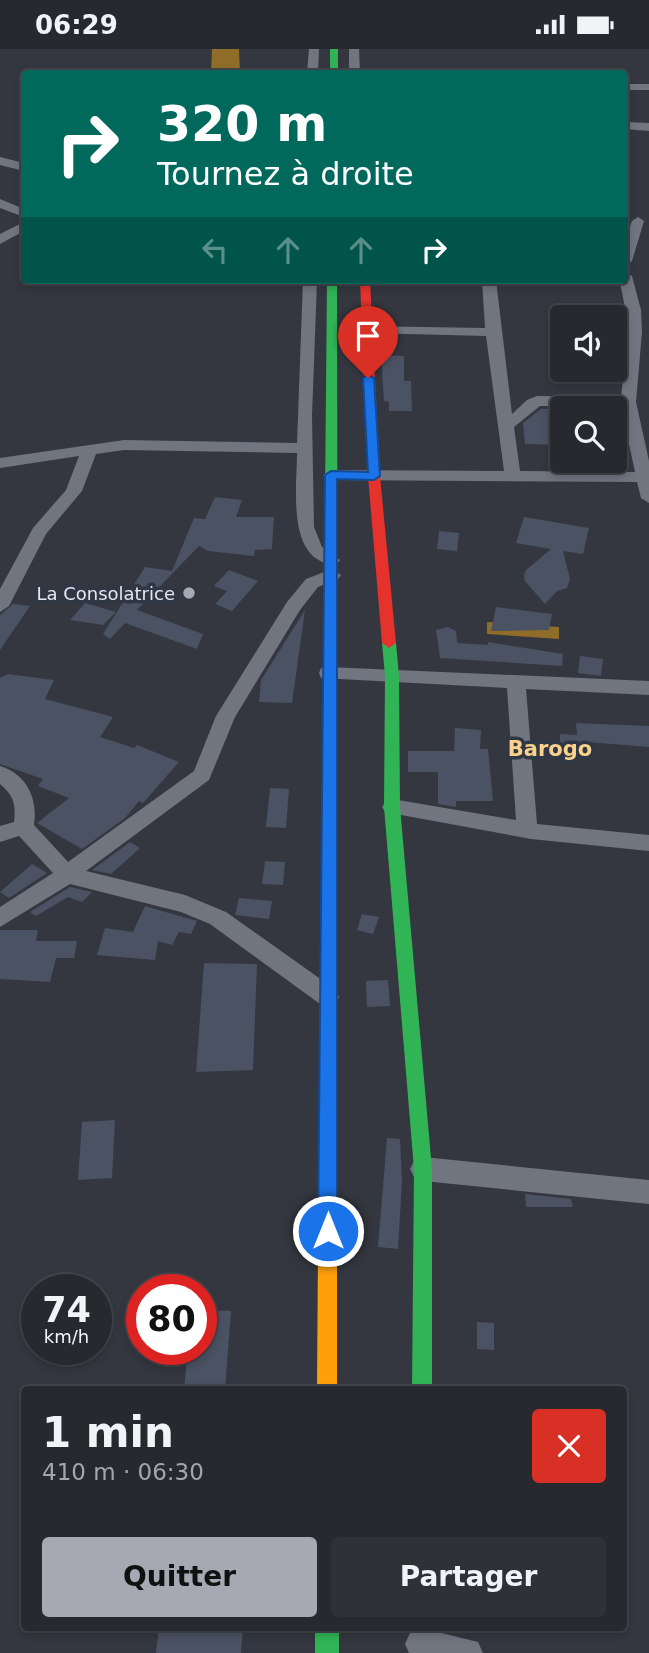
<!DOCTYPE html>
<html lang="fr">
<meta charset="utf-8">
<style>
:root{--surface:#27292f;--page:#2f3137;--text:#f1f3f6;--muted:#a4a6aa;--line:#43454b;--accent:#a6a9b2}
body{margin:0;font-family:"DejaVu Sans",sans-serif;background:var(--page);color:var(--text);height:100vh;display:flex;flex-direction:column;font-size:26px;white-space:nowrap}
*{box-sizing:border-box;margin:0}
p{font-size:23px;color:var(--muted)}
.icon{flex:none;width:38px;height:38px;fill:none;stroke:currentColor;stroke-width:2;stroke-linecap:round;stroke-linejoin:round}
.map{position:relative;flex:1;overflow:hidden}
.side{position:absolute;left:21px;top:1337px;width:606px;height:245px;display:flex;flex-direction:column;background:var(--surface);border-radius:7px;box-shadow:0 4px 10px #0003,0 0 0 2px var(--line)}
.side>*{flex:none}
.top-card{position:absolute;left:21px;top:21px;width:607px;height:214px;border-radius:7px;box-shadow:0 4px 10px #0003,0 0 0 2px var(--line);background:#00695c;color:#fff;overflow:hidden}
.controls{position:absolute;left:550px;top:256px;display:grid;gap:14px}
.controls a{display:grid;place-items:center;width:77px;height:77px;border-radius:7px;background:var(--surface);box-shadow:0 4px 10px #0003,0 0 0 2px var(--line);font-size:35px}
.speed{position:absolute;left:21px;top:1225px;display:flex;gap:14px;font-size:35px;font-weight:700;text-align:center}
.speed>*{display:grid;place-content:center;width:91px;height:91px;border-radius:50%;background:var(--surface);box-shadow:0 4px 10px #0003,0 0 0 2px var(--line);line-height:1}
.speed small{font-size:18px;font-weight:400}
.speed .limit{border:10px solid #d22;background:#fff;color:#111}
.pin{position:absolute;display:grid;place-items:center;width:60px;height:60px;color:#fff;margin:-72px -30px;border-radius:50% 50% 50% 0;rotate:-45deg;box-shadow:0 0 7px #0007}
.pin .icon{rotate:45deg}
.me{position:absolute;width:77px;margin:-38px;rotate:0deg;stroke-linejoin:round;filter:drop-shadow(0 0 5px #0008)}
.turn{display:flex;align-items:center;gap:24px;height:147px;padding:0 21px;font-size:32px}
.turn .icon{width:91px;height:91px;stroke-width:2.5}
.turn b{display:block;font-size:49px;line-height:60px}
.lanes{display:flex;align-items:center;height:66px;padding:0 21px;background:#0003;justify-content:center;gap:35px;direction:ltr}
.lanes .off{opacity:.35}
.round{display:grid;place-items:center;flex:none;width:74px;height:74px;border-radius:7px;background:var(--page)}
.headline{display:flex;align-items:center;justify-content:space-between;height:119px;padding:0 21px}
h1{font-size:42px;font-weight:800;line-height:52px}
.cta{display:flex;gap:14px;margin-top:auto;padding:14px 21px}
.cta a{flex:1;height:80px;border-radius:7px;background:var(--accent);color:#111;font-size:28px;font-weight:800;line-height:80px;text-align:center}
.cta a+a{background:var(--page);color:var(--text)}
.status{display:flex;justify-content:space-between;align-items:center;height:49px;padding:0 35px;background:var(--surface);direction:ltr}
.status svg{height:19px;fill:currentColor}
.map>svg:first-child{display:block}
.water{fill:#8f6d29}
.building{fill:#4a5263}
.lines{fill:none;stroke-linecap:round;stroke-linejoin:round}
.street{fill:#707580;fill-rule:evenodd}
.fast{fill:#30b455;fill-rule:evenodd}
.slow{fill:#ff9f0a;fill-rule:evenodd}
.jam{fill:#e5322d;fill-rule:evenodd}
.route{fill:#1a73e8;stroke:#114b97;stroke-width:2}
.poi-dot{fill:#a6a9b2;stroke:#2f3644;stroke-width:2.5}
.labels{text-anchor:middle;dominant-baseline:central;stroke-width:7;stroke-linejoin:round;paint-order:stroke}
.poi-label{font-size:18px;fill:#e3e7f0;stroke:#2f3644;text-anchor:end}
.quarter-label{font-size:21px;font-weight:bold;fill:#fbd28b;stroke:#2f3644}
</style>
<div class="status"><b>06:29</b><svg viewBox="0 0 49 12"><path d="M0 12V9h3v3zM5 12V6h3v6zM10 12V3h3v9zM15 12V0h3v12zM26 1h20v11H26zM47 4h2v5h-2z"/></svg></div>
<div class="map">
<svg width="649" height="1604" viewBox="0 0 649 1604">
<rect width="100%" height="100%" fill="#34373f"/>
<g class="water">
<path d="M 212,0 L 239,0 L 240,24 L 211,24 Z"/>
<path d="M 487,573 L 559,578 L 559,590 L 487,585 Z"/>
</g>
<g class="building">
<path d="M 381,306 L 404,307 L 404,332 L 411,332 L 412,362 L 389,362 L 389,353 L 384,352 Z"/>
<path d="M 541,360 L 562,360 L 562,396 L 525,395 L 523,374 Z"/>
<path d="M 215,448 L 242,451 L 236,468 L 274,468 L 272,500 L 255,501 L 254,507 L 208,502 L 199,497 L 137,561 L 203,585 L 197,600 L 125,574 L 110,590 L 103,585 L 145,518 L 172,522 L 194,469 L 205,470 Z"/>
<path d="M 524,468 L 589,479 L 583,505 L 563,502 L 570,530 L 567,539 L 557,542 L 545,555 L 525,532 L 524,526 L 526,521 L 551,500 L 516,494 Z"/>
<path d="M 439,482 L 459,484 L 457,502 L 437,500 Z"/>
<path d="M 229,521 L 258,532 L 232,562 L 215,555 L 227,542 L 214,537 Z"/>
<path d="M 85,554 L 116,563 L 103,576 L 70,571 Z"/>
<path d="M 13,555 L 30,557 L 0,601 L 0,566 Z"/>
<path d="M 496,558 L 552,565 L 549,581 L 491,582 Z"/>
<path d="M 305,561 L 292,654 L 259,653 L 261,631 Z"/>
<path d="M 448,578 L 456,582 L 457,594 L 488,596 L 488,593 L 563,605 L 562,617 L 440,609 L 436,581 Z"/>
<path d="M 580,607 L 603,610 L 601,627 L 578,624 Z"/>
<path d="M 8,625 L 54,631 L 45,650 L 113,668 L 100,688 L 134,699 L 137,696 L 179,713 L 143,754 L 139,752 L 125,769 L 82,800 L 37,774 L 69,749 L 38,737 L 43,730 L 0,715 L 0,629 Z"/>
<path d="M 576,674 L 649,677 L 649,698 L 587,693 L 587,706 L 560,704 L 560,685 L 577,686 Z"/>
<path d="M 455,679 L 481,681 L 480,700 L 488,700 L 493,752 L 456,752 L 456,758 L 438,755 L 438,723 L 408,723 L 408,702 L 454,702 Z"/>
<path d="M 270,739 L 289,740 L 286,779 L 266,778 Z"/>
<path d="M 130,793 L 140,799 L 111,825 L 92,821 Z"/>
<path d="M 265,812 L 285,813 L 283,836 L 262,835 Z"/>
<path d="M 32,815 L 47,824 L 9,849 L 0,843 Z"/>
<path d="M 70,838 L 92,843 L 82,853 L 68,848 L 36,867 L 30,863 Z"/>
<path d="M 239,849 L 272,852 L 269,870 L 235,866 Z"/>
<path d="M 145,857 L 197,872 L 191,885 L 179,883 L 172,896 L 158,892 L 155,911 L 97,906 L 105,879 L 133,883 Z"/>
<path d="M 362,865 L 379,868 L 373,885 L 357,881 Z"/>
<path d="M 0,881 L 38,881 L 36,892 L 77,892 L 74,909 L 56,909 L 50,933 L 0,930 Z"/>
<path d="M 204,914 L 257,915 L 253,1021 L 196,1023 Z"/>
<path d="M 388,931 L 390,957 L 367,958 L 366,932 Z"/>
<path d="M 115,1071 L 112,1129 L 78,1131 L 82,1073 Z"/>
<path d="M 387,1089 L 400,1090 L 402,1132 L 398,1200 L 378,1198 Z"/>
<path d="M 525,1145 L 571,1150 L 573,1158 L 526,1158 Z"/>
<path d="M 201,1261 L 231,1262 L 225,1340 L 184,1340 L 188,1300 L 201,1300 Z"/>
<path d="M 477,1273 L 494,1274 L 494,1301 L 477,1300 Z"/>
<path d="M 159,1578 L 243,1578 L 241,1604 L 156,1604 Z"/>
</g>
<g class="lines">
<g class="street">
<path d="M 309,0 L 319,0 L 318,24 L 307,24 Z"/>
<path d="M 349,0 L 359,0 L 360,24 L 349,24 Z"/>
<rect x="625" y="35" width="24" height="6"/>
<path d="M 625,73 L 649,74 L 649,82 L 625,80 Z"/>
<path d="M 0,108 L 24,114 L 24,122 L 0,116 Z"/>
<path d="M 0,150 L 24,160 L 24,168 L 0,159 Z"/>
<path d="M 638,168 L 644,172 L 632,212 L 625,216 L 625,192 L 632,172 Z"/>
<path d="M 24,173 L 24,182 L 0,195 L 0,185 Z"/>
<path d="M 625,223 L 632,227 L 641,261 L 642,283 L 636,353 L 649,412 L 649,454 L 641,449 L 637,433 L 331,431 L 323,426 L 331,421 L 504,422 L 486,287 L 366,284 L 361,283 L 359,280 L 361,277 L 485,279 L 482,231 L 496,231 L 512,365 L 527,351 L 537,347 L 621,348 C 626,304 631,275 619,231 L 625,231 ZM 540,357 L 621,358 L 635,423 L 520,422 L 514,378 Z"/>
<path d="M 303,231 L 317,231 L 312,367 L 314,478 L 322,498 L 340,511 L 337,515 C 328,517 324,514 317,510 C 289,492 297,433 297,404 L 124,401 L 96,405 L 82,442 L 46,485 L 9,557 L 0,563 L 0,540 L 33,479 L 66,441 L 79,407 L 0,419 L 0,409 L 124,391 L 297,394 Z"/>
<path d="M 332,520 L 341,526 L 338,530 L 318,538 L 300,561 L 235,668 L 209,731 L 86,822 L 185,846 L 226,863 L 336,941 L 339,948 L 336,955 L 328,958 L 320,955 L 210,875 L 181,863 L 70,835 L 0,878 L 0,858 L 53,824 L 19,787 L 0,793 L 0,777 L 14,773 C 16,755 14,747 0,735 L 0,717 C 27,725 38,750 34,776 L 68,813 L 194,722 L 216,667 L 287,553 L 306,530 Z"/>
<path d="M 328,618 L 649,632 L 649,646 L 526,640 L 537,775 L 649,786 L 649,802 L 531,790 L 385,763 L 382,758 L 385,753 L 392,750 L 516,771 L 507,639 L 321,629 L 319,624 L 321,619 Z"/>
<path d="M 423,1108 L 649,1131 L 649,1155 L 423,1132 L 414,1128 L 410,1120 L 414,1112 Z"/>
<path d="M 421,1579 L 478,1593 L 483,1604 L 409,1604 L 405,1595 L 410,1584 Z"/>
</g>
<g class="fast">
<rect x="330" y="0" width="8" height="24"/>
<path d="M 327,231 L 337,231 L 338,781 L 330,787 L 322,781 Z"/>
<path d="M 389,589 L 396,594 L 399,627 L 400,758 L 432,1120 L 432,1340 L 412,1340 L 414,1120 L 384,758 L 385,627 L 382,594 Z"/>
<rect x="315" y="1578" width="24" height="26"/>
</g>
<path class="slow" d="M 328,1056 L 334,1058 L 337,1064 L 337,1340 L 317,1340 L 319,1064 L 322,1058 Z"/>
<g class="jam">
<path d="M 360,231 L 370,231 L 380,427 L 396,594 L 389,599 L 382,594 L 368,427 Z"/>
<path d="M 330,775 L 338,781 L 337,1064 L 334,1070 L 328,1072 L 322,1070 L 319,1064 L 322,781 Z"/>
</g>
</g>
<path class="route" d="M 368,326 L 374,329 L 380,427 L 374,431 L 337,430 L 337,1182 L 335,1189 L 328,1191 L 321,1189 L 318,1182 L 325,426 L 331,422 L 368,423 L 363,329 Z"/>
<circle class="poi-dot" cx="189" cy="544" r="7"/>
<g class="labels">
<g class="poi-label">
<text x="175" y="544">La Consolatrice</text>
</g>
<g class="quarter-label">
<text x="550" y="700">Barogo</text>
</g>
</g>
</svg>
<div class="controls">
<a><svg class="icon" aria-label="sound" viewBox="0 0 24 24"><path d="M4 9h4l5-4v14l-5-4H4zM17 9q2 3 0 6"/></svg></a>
<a><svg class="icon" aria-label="search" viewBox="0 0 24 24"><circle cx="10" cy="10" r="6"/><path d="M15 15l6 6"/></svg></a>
</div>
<div class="speed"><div>74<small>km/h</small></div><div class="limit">80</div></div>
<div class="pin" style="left:368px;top:329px;background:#d93025"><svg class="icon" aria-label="arrive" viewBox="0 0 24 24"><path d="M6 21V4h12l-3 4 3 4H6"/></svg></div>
<svg class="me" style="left:328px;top:1182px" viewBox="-20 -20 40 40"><circle r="17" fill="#1a73e8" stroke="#fff" stroke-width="3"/><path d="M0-11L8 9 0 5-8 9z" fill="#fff"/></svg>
<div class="top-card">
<div class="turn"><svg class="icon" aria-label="right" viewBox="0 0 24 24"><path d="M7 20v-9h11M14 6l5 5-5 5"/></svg><div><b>320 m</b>Tournez à droite</div></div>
<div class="lanes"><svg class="icon off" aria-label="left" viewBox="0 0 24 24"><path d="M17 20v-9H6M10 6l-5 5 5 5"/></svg><svg class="icon off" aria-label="ahead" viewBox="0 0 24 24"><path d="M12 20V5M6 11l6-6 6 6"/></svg><svg class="icon off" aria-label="ahead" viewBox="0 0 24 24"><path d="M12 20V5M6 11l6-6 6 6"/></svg><svg class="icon" aria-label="right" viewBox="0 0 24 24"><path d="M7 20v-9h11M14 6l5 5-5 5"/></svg></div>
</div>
<section class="side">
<div class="headline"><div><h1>1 min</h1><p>410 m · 06:30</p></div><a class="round" style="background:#d93025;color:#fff"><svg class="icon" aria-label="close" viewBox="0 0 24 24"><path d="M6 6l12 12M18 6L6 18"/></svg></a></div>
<div class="cta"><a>Quitter</a><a>Partager</a></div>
</section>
</div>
